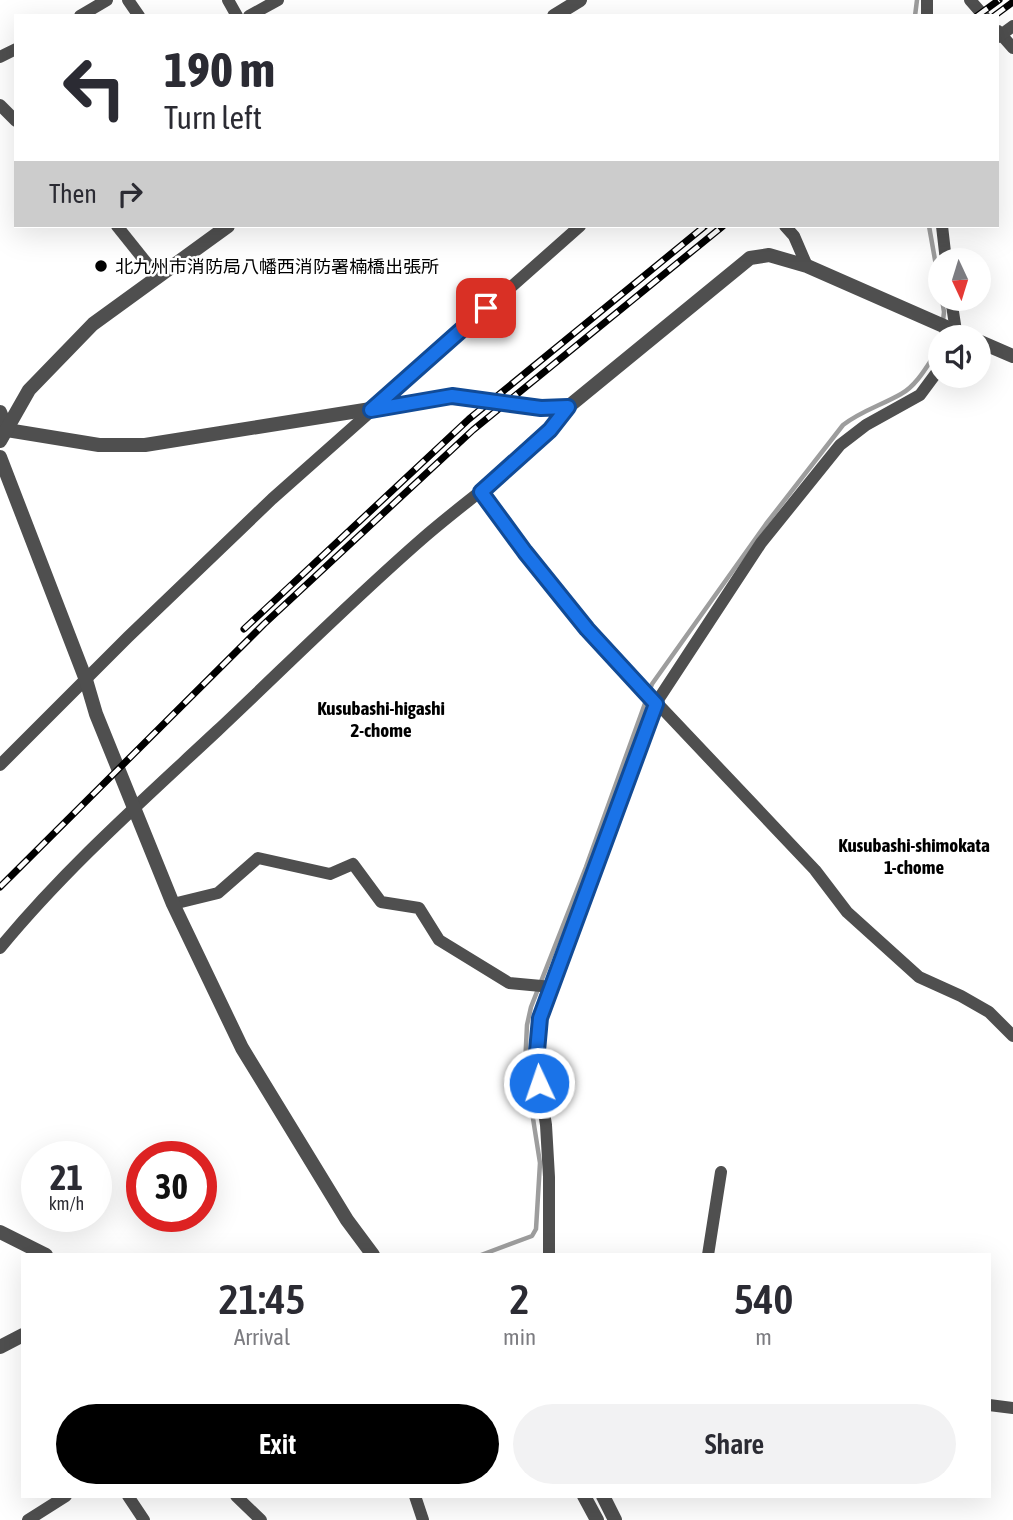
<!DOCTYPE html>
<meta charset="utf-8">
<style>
:root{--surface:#fff;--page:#f2f2f3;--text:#2b2b33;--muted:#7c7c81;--accent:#000}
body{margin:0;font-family:"Asap Condensed","Noto Sans JP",sans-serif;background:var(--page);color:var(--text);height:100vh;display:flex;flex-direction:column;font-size:26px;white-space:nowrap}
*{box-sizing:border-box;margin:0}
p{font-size:23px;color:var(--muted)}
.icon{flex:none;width:38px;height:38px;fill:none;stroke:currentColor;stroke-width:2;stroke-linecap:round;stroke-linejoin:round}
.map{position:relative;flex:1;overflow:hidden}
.details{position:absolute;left:21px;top:1253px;width:970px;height:245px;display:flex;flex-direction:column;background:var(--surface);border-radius:0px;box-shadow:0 7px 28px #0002}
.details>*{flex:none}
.hud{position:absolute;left:14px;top:14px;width:985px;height:214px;border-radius:0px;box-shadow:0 7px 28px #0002;background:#fff;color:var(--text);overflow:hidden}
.needle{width:46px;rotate:176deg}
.fabs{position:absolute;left:928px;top:248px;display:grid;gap:14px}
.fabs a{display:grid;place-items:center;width:63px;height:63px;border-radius:50%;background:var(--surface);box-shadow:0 7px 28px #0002;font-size:35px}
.speed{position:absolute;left:21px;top:1141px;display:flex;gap:14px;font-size:35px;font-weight:700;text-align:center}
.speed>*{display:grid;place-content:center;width:91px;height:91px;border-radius:50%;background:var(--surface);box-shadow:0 7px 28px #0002;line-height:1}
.speed small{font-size:18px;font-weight:400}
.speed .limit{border:10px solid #d22;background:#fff;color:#111}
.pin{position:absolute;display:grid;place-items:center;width:60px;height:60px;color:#fff;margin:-30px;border-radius:14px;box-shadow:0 4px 10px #0006}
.me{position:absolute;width:77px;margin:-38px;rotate:357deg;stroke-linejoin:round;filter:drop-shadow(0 0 5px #0008)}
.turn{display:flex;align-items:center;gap:24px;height:147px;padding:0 35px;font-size:32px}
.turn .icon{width:91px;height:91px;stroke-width:2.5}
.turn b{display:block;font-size:49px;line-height:60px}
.then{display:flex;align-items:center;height:66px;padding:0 35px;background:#0003;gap:14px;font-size:26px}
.eta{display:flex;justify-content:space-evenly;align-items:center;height:119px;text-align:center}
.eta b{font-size:42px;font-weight:600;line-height:49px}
.button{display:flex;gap:14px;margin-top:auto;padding:14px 35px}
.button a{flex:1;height:80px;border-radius:42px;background:var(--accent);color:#fff;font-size:28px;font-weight:600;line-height:80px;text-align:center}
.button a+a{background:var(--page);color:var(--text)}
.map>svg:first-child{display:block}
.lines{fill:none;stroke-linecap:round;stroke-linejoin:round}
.stream{stroke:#9d9d9d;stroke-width:4.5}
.minor{stroke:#4f4f4f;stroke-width:12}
.tertiary{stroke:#4f4f4f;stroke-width:14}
.rail-casing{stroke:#000;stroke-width:7}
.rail{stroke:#fff;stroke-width:4.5;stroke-dasharray:13;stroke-linecap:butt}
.route-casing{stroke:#114b97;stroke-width:18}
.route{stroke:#1a73e8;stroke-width:12}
.poi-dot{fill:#000;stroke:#fff;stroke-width:2.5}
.labels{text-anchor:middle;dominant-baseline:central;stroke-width:5;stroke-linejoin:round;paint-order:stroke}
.poi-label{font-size:18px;fill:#000;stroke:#fff;text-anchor:start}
.neighbourhood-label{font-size:19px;font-weight:bold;fill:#000;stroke:#fff}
</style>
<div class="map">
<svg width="1013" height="1520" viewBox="0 0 1013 1520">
<rect width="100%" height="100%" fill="#fff"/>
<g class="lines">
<g class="stream">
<path d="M 915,16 L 917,0"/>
<path d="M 929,226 L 940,288"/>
<path d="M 941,338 L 944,312 L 942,299"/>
<path d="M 481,1255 L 532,1236 L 536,1229 L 540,1163 L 532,1112 L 524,1086 L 527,1025 L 531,1007 L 586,867 L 652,684 L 766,524 L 843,425 C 861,411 882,405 901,394 C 918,385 929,362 940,347"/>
</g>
<g class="minor">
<path d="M 128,0 L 139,16"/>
<path d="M 228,0 L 237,16"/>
<path d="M 970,0 L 984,16"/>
<path d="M 80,16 L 107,0"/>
<path d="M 249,16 L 278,0"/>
<path d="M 927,16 L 927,0"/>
<path d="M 998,31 L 1013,48"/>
<path d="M 998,37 L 1013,26"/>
<path d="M 0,57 L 16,49"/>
<path d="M 0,105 L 16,121"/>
<path d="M 117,226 L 157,276"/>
<path d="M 785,226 L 794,236 L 807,266"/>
<path d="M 942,226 L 946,261"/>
<path d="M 951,299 L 956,331 L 954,337"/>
<path d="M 481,492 L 525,552 L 587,629 L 815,870 L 847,912 L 919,977 L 961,996 L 989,1012 L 1013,1036"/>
<path d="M 0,765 L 128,637 L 272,499 L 580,226"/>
<path d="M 173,904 L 218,893 L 258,858 L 330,874 L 353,864 L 381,902 L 419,908 L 439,940 L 509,983 L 552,987"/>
<path d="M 0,948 C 65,869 142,801 217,731 C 285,667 352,600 422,539 C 471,496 528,460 568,407"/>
<path d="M 549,1255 L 549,1177 L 546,1125 L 536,1062 L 540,1018 L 656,703 L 761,543 L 840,445 L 866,425 L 920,395 L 940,368"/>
<path d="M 708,1255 L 721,1172"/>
<path d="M 989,1405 L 1013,1408"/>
<path d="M 128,1496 L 144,1520"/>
<path d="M 236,1496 L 261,1520"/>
<path d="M 415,1496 L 423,1520"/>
<path d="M 28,1520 L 66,1496"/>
</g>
<g class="tertiary">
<path d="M 554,16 L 580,0"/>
<path d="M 978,341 L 1013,356"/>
<path d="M 0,412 L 7,430"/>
<path d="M 7,430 L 99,445 L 145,445 L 452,396 L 541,408 L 568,407 L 750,258 L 769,255 L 807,266 L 971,338"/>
<path d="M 0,441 L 29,390 L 93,324 L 228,226"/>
<path d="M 0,457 L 86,680 L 96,714 L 173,904 L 242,1048 L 347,1220 L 373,1255"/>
<path d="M 0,1232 L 46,1255"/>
<path d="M 0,1347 L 23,1335"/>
<path d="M 584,1496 L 597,1520"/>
<path d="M 603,1496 L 615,1520"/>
</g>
<defs>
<g id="rail">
<path d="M 977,16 L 999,0"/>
<path d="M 994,16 L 1013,2"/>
<path d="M 244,629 L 469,419 L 705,226"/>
<path d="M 0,887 L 264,624 L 473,430 L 723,226"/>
</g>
</defs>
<use href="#rail" class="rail-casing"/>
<use href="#rail" class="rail"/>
</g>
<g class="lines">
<defs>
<path id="route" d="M 486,308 L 371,410 L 452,396 L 541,408 L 568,407 L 550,430 L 481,492 L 525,552 L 587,629 L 656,704 L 540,1018 L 536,1062 L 539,1083"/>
</defs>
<use href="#route" class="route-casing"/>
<use href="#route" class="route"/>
</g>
<circle class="poi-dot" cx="101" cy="266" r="7"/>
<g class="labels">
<g class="poi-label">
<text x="115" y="266">北九州市消防局八幡西消防署楠橋出張所</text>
</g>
<g class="neighbourhood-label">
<text x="381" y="708">Kusubashi-higashi<tspan x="381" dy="22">2-chome</tspan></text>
<text x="914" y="845">Kusubashi-shimokata<tspan x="914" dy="22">1-chome</tspan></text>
</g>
</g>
</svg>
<div class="fabs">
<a><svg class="needle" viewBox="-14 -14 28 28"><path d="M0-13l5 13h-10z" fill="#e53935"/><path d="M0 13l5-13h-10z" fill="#7c7c81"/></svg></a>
<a><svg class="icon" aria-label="sound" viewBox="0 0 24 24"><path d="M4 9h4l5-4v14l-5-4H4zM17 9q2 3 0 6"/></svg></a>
</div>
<div class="speed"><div>21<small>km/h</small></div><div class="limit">30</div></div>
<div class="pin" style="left:486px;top:308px;background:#d93025"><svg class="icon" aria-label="arrive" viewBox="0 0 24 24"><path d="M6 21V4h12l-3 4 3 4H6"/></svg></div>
<svg class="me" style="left:539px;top:1083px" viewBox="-20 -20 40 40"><circle r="17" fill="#1a73e8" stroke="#fff" stroke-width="3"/><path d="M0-11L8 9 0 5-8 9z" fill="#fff"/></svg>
<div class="hud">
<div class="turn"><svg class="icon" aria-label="left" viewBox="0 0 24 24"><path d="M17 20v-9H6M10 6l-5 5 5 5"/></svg><div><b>190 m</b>Turn left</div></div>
<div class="then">Then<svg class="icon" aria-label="right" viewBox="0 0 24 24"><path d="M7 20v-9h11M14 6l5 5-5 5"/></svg></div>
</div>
<section class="details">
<div class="eta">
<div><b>21:45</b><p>Arrival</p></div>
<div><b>2</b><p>min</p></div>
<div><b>540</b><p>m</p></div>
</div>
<div class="button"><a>Exit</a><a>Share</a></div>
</section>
</div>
